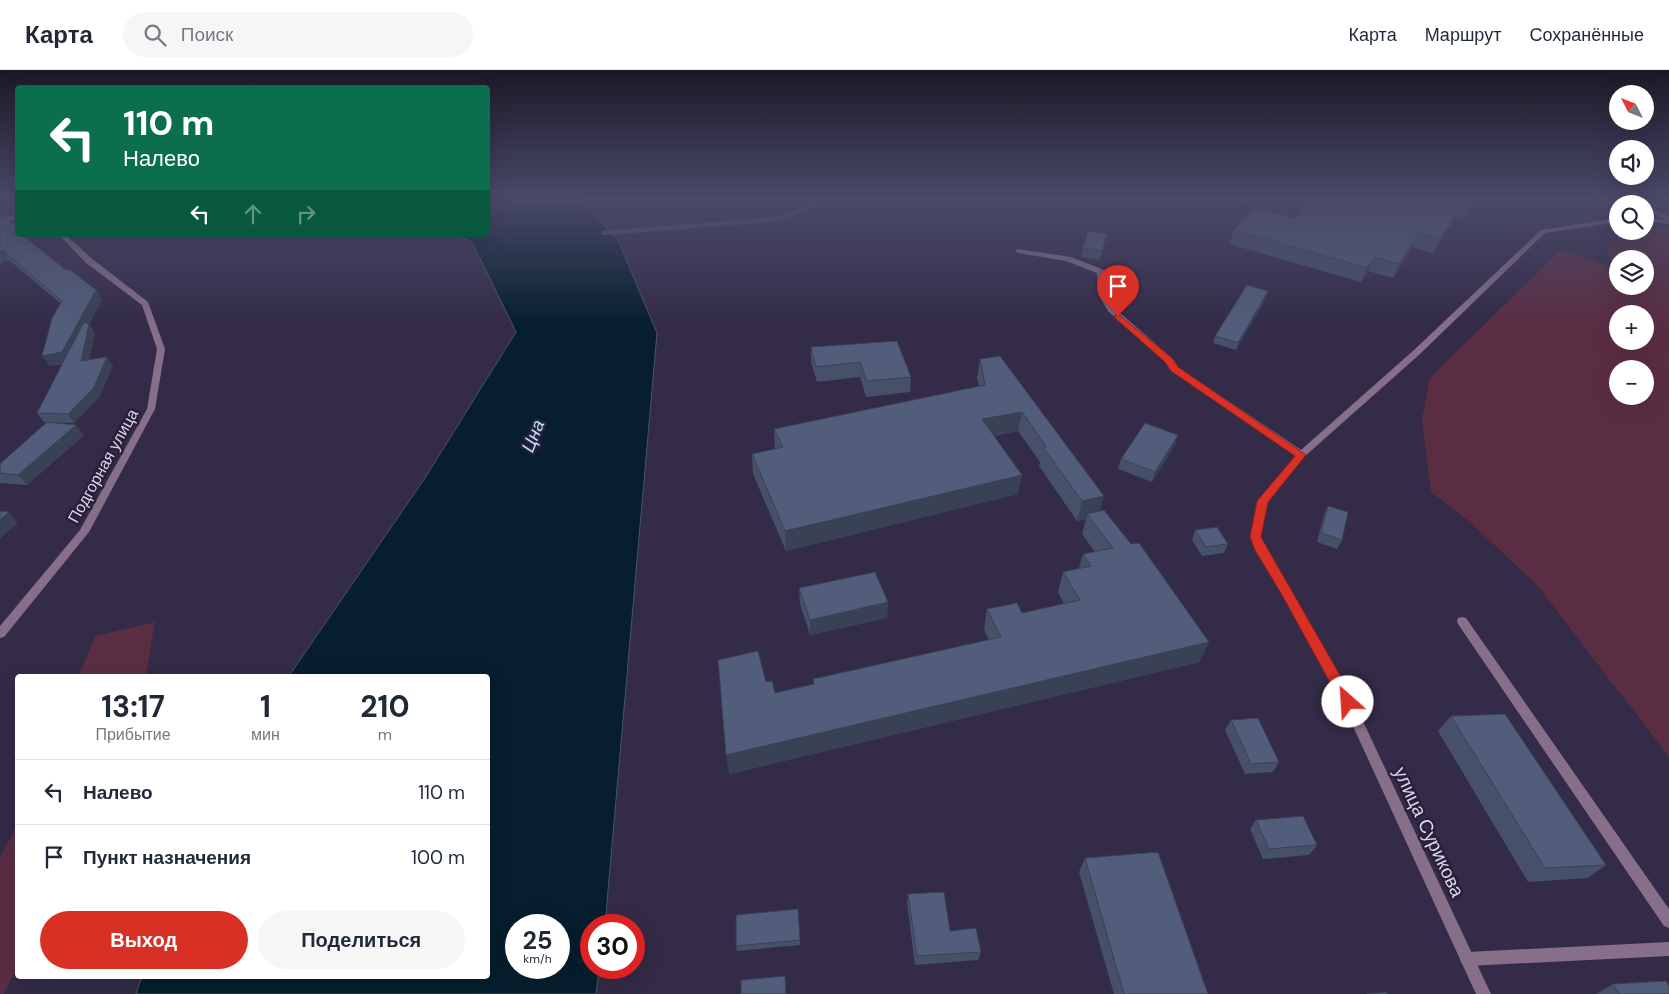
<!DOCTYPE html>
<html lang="ru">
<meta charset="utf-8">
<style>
:root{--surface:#fff;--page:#f6f6f7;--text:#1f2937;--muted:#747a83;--line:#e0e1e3;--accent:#d93025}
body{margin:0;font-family:"DM Sans",sans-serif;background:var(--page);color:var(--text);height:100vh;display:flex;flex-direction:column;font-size:19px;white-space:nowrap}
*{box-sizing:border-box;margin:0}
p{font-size:16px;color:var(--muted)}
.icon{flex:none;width:28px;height:28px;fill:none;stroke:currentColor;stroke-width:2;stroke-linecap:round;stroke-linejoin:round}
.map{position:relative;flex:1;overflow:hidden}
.side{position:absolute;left:15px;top:604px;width:475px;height:305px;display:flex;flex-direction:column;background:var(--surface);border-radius:5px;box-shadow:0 5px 20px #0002}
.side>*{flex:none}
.hud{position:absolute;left:15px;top:15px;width:475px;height:152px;border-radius:5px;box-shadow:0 5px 20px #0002;background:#0b6e4f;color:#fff;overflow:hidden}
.needle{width:32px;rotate:312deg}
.tools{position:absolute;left:1609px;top:15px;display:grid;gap:10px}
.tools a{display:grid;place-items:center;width:45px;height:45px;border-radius:50%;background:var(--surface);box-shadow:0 5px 20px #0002;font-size:25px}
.speed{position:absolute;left:505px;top:844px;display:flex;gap:10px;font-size:25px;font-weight:700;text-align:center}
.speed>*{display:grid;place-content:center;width:65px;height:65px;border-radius:50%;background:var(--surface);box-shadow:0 5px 20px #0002;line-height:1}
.speed small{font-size:12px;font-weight:400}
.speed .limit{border:8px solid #d22;background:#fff;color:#111}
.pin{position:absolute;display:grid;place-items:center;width:42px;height:42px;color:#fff;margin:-51px -21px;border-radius:50% 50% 50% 0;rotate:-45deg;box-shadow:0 0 5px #0007}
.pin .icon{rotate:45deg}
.me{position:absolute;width:55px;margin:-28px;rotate:334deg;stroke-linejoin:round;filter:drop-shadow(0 0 4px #0008)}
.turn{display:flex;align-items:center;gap:18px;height:105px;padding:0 25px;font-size:22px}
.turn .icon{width:65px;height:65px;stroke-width:2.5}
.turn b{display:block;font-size:35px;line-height:42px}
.lanes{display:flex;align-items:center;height:48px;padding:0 25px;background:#0003;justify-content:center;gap:25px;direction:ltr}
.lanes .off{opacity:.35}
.eta{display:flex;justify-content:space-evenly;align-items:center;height:85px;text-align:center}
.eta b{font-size:30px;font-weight:700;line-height:35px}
.action{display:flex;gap:10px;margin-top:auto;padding:10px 25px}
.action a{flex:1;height:58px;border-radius:30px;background:var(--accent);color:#fff;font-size:20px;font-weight:700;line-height:58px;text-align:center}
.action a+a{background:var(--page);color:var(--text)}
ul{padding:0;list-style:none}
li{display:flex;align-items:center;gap:15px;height:65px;padding:0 25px;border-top:1px solid var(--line)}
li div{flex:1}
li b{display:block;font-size:19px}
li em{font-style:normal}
header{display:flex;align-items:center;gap:30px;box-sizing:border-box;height:70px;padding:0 25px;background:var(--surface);border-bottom:1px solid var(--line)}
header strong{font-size:24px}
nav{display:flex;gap:28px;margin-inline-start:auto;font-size:18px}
.search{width:350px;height:45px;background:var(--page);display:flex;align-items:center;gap:12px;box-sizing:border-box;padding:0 18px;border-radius:28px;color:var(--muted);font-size:19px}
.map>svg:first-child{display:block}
.green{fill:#5b2d43;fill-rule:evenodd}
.water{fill:#061e2d;stroke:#465665;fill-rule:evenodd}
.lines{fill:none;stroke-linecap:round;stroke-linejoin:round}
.stream{stroke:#465665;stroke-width:4.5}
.lane{fill:#876f89;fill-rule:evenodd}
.street{fill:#876f89;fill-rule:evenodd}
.wall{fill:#465069}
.shaded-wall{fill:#394155}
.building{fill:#515d7a;stroke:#394155}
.route{fill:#d93025;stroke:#8d1f18}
.labels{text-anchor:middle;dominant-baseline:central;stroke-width:5;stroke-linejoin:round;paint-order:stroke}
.street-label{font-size:16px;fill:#dad7e8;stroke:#29213c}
.water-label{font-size:18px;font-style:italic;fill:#bce2fc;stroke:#29213c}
.near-street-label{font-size:19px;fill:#dad7e8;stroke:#29213c}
</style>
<header>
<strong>Карта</strong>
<div class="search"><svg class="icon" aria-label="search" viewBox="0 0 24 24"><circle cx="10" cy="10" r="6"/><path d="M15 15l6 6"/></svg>Поиск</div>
<nav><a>Карта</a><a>Маршрут</a><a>Сохранённые</a></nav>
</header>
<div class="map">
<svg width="1669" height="924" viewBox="0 0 1669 924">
<rect width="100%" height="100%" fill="#332b47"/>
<g class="green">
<path d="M 1643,127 L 1669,127 L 1669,143 L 1647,132 Z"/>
<path d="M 1645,157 L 1669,159 L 1669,687 L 1537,515 L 1471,453 L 1431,422 L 1422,349 L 1430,308 L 1561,179 L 1612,198 L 1607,178 C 1617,165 1629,161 1645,161 ZM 1618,189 L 1645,189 L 1645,216 L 1618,216 ZM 1618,244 L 1645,244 L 1645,271 L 1618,271 ZM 1618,299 L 1645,299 L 1645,326 L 1618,326 Z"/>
<path d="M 155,552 L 146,606 L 79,606 L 95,566 Z"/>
<path d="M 17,756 L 17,898 L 4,924 L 0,924 L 0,787 Z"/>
</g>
<path class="water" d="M 488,127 L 578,127 L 618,170 L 657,263 L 605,855 L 591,855 L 591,898 L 599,898 L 596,924 L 136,924 L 142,906 L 488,906 L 488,606 L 289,606 L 425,408 L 516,262 L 472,172 L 457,165 L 488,165 ZM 516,855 L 559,855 L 559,898 L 516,898 Z"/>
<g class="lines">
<path class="stream" d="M 604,163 L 779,149 L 805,139 L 817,127"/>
<g class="lane">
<path d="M 1622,127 L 1629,127 L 1641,134 L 1633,134 Z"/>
<path d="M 1645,135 L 1669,146 L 1669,154 L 1645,151 L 1645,147 L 1665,150 L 1645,140 Z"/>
<path d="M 1618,148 L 1618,152 L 1545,163 L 1420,284 L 1304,387 L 1268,432 L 1261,467 L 1266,480 L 1344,612 L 1346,615 L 1344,618 L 1340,620 L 1336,618 L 1256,480 L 1251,467 L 1258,431 L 1296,386 L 1172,301 L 1166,292 L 1108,241 L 1098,224 L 1097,203 L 1066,191 L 1018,183 L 1015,181 L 1018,179 L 1071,187 L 1104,200 L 1106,224 L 1114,238 L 1172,288 L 1178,297 L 1301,380 L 1414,280 L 1541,160 Z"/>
<path d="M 1462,547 L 1466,548 L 1669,839 L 1669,858 L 1664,856 L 1458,554 L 1457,551 L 1458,548 Z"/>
<path d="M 1669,872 L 1669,886 L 1467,896 L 1462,894 L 1460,889 L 1462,884 L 1467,882 Z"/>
</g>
<g class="street">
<path d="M 18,144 L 18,148 L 0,153 L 0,149 Z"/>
<path d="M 59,165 L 66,165 L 91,188 L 148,232 L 165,279 L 155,339 L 89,462 L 4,567 L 0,568 L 0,556 L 80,460 L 147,339 L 157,279 L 142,235 L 85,192 Z"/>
<path d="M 1340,610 L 1344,612 L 1346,615 L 1491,924 L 1476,924 L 1334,615 L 1336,612 Z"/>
</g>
</g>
<g class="wall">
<path d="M 1224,127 L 1254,127 L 1248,135 L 1223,129 Z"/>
<path d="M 1471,127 L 1469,136 L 1463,149 L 1456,147 L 1433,183 L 1412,177 L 1393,208 L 1368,201 L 1361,212 L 1229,174 L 1234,160 L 1295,149 L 1389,135 Z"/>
<path d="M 0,144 L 18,165 L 25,165 L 28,170 L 66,200 L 96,220 L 102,230 L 89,254 L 95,263 L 89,290 L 113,296 L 99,327 L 74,353 L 44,352 L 37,343 L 63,294 L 49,296 L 61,234 L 9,190 L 1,193 L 0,193 Z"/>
<path d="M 1107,164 L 1100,190 L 1081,187 L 1083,178 Z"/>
<path d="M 1266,228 L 1236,280 L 1213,273 L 1215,266 Z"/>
<path d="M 811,277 L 911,307 L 910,322 L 866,327 L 860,307 L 817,312 L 811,292 Z"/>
<path d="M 980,289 L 1100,441 L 1200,592 L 729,704 L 766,612 L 775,623 L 813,614 L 813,609 L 989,570 L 984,560 L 987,539 L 1022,543 L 1064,534 L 1058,522 L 1063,502 L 1079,498 L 1083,484 L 1095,482 L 1082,464 L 1086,449 L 1077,451 L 1039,396 L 1040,392 L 1018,361 L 994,366 L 1018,424 L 786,481 L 753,404 L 752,384 L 775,379 L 774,359 L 979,316 L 977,308 Z"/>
<path d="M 84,365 L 27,415 L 0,413 L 0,394 Z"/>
<path d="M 1178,365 L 1175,375 L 1152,412 L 1118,399 L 1121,389 Z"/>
<path d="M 1328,436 L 1342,470 L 1337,479 L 1317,472 L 1324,445 Z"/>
<path d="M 1195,460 L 1228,474 L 1224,483 L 1202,486 L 1192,470 Z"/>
<path d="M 799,518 L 888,532 L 887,548 L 810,565 L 800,534 Z"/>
<path d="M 1451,646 L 1606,795 L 1588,808 L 1528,812 L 1438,661 Z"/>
<path d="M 1231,650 L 1279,692 L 1273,702 L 1245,704 L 1225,660 Z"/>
<path d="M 1256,750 L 1317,775 L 1309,785 L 1263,789 L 1250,759 Z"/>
<path d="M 1085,788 L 1208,924 L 1114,924 L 1079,802 Z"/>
<path d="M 908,824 L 950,861 L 981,882 L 978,890 L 915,895 L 907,833 Z"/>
<path d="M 798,839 L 800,875 L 737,881 L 736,876 Z"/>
<path d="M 1613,914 L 1669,924 L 1596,924 Z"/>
</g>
<g class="shaded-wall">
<path d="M 1250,127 L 1254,127 L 1248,135 Z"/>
<path d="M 1463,134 L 1456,147 L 1433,183 L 1440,169 Z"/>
<path d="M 1419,163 L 1412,177 L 1393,208 L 1399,194 Z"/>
<path d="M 3,180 L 9,190 L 1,193 L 0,181 Z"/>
<path d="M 1375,187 L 1368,201 L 1361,212 L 1367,198 Z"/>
<path d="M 96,220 L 102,230 L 69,292 L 49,296 L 42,286 Z"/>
<path d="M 1268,221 L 1266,228 L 1236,280 L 1238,273 Z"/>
<path d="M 89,254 L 95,263 L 87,300 L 81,291 Z"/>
<path d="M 107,287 L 113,296 L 99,327 L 74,353 L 68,344 Z"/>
<path d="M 1022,342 L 1018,361 L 979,368 L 982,349 Z"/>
<path d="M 76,355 L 84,365 L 27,415 L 18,405 Z"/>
<path d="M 1178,365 L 1175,375 L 1152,412 L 1155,402 Z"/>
<path d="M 1022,405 L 1018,424 L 786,481 L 785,461 Z"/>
<path d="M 1104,426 L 1098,446 L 1087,444 L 1086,449 L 1077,451 L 1082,431 Z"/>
<path d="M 9,442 L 18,453 L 0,469 L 0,450 Z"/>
<path d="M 888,532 L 887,548 L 810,565 L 810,550 Z"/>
<path d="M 1209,572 L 1200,592 L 729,704 L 726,685 Z"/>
</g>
<g class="building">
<path d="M 1314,127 L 1357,127 L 1389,135 L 1395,127 L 1471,127 L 1469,136 L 1463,134 L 1440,169 L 1419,163 L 1399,194 L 1375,187 L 1367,198 L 1234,160 L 1254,137 L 1295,149 Z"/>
<path d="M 0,144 L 18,157 L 18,165 L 22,165 L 66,200 L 69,199 L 96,220 L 62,282 L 42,286 L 52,248 L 62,231 L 3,180 L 0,181 Z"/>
<path d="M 1088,161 L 1107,164 L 1102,181 L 1083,178 Z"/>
<path d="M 1247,215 L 1268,221 L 1238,273 L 1215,266 Z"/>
<path d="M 84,252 L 89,254 L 81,291 L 107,287 L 93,319 L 68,344 L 37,343 Z"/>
<path d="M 897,271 L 911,307 L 867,311 L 860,292 L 816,297 L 811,277 Z"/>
<path d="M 1000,286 L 1104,426 L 1082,431 L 1043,377 L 1046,376 L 1022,342 L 982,349 L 1022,405 L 785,461 L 752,384 L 783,377 L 774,359 L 985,315 L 980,289 Z"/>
<path d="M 47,352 L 76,355 L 18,405 L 0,403 L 0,394 Z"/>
<path d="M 1145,353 L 1178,365 L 1155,402 L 1121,389 Z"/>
<path d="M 1328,436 L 1348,442 L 1342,470 L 1321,463 Z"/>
<path d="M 1104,440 L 1131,474 L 1139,473 L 1209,572 L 726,685 L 718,590 L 758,581 L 766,612 L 772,611 L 775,623 L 814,614 L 813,609 L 1001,567 L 987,539 L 1017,533 L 1022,543 L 1080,530 L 1063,502 L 1091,496 L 1083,484 L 1113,478 L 1087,444 Z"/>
<path d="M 0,441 L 9,442 L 0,450 Z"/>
<path d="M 1217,457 L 1228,474 L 1206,477 L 1195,460 Z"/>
<path d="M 875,502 L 888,532 L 810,550 L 799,518 Z"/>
<path d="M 1505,644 L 1606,795 L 1545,798 L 1451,646 Z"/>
<path d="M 1258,648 L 1279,692 L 1251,694 L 1231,650 Z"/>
<path d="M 1303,746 L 1317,775 L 1269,779 L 1256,750 Z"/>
<path d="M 1158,782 L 1208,924 L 1124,924 L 1085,788 Z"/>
<path d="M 944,822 L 950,861 L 976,858 L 981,882 L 917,886 L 908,824 Z"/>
<path d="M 798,839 L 800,870 L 736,876 L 736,845 Z"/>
<path d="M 785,906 L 786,924 L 741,924 L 741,910 Z"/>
<path d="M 1666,911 L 1669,916 L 1669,924 L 1619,924 L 1613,914 Z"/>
<path d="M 1386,922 L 1387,924 L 1367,924 Z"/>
</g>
<linearGradient id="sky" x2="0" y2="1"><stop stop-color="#1c1827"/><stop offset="0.5" stop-color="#4a4a69"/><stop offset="1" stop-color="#4a4a69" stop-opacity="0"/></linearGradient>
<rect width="1669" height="256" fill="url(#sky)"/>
<path class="route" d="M 1118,244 L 1172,288 L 1178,297 L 1306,385 L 1268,432 L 1261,467 L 1353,628 L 1355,632 L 1353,636 L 1348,637 L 1343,636 L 1282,525 L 1255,480 L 1250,467 L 1257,431 L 1295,386 L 1171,301 L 1165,292 L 1115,248 L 1115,245 Z"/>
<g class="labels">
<g class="street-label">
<text transform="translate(103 396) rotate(-61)">Подгорная улица</text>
</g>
<g class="water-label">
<text transform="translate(533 366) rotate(-68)">Цна</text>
</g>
<g class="near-street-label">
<text transform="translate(1429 762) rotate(65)">улица Сурикова</text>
</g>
</g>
</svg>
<div class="tools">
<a><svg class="needle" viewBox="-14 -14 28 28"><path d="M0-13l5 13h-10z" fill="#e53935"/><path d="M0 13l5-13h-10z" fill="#747a83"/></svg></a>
<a><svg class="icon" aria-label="sound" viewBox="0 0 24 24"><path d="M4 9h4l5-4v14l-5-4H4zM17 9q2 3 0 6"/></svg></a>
<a><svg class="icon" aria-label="search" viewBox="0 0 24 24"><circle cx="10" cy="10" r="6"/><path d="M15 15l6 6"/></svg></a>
<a><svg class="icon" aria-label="layers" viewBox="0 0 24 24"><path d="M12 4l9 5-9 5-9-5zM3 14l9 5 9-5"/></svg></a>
<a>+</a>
<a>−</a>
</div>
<div class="speed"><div>25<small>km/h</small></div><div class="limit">30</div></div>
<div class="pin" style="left:1118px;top:246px;background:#d93025"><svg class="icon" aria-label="arrive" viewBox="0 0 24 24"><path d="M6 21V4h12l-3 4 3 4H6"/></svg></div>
<svg class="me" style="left:1348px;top:632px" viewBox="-20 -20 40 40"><circle r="19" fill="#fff"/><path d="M0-13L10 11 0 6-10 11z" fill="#d93025"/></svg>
<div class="hud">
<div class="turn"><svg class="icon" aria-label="left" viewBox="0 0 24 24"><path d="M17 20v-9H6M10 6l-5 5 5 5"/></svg><div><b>110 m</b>Налево</div></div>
<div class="lanes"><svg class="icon" aria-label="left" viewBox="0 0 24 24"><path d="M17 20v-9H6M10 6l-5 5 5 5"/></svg><svg class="icon off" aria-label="ahead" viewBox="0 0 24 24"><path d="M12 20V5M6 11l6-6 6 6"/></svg><svg class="icon off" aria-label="right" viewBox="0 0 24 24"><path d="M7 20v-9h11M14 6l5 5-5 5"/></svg></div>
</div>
<section class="side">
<div class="eta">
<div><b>13:17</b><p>Прибытие</p></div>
<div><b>1</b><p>мин</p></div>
<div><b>210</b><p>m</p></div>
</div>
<ul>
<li><svg class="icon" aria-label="left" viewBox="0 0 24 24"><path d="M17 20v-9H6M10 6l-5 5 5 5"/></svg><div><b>Налево</b></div><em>110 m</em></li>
<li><svg class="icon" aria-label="arrive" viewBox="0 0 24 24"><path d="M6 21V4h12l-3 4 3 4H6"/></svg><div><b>Пункт назначения</b></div><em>100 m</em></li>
</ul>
<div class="action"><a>Выход</a><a>Поделиться</a></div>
</section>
</div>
